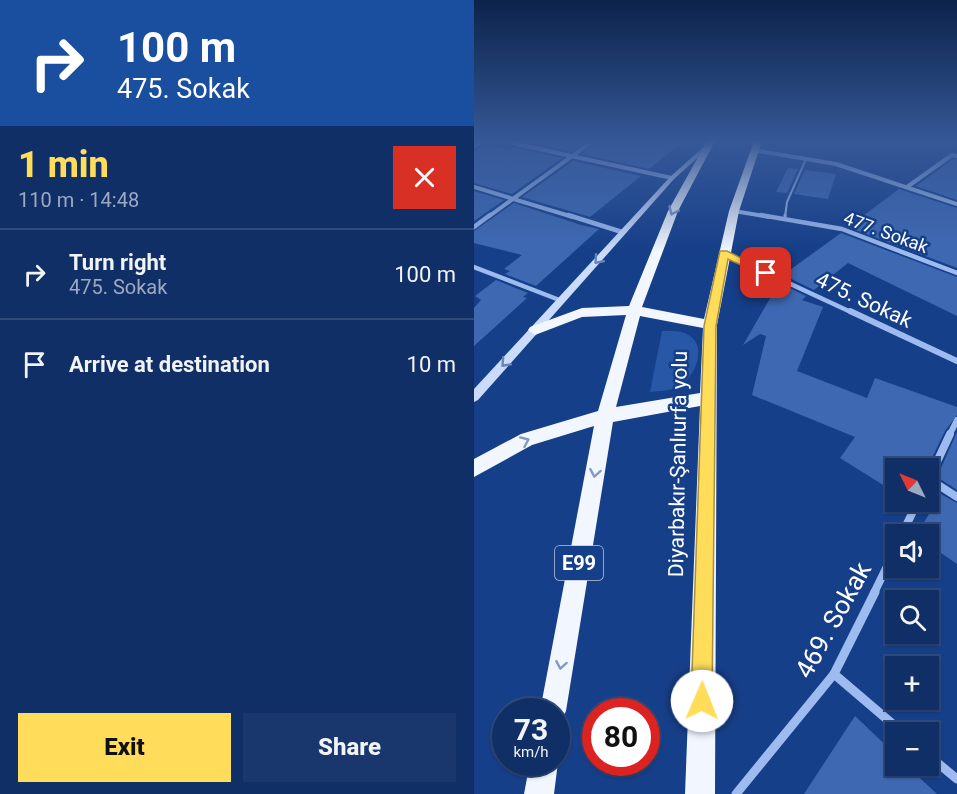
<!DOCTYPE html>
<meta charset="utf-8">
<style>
:root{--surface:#102f67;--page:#19376d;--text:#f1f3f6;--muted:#9ca9c0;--line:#304a7b;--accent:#ffdd5b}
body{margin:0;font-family:Roboto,sans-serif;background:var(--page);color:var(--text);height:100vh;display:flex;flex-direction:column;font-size:22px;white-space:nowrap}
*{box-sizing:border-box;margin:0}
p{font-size:20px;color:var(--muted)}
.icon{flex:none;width:33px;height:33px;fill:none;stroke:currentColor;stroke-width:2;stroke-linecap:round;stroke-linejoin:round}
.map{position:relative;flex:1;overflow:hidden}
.side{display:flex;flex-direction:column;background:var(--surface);width:474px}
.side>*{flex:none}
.guide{background:#1a4fa0;color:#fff;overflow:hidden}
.needle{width:39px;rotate:313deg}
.buttons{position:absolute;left:411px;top:458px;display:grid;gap:12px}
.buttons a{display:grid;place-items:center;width:54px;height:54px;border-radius:0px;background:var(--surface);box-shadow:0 2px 4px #0004,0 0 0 2px var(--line);font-size:30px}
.speed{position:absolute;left:18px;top:698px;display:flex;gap:12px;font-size:30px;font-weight:700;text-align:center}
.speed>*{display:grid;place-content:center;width:78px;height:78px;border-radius:50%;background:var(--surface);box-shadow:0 2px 4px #0004,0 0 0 2px var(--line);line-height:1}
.speed small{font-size:15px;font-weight:400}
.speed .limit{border:9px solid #d22;background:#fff;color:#111}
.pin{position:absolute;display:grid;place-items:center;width:51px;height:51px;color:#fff;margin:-26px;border-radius:12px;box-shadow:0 3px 9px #0006}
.me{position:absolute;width:66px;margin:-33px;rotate:1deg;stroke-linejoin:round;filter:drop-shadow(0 0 4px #0008)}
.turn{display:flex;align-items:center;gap:21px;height:126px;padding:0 18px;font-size:27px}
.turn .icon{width:78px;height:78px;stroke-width:2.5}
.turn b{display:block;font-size:42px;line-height:51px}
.round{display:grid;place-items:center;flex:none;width:63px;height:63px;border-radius:0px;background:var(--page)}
.headline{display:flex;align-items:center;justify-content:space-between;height:102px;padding:0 18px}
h1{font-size:36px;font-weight:800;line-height:45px;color:var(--accent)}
.cta{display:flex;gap:12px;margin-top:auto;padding:12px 18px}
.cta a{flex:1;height:69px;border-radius:0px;background:var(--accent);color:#111;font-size:24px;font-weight:800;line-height:69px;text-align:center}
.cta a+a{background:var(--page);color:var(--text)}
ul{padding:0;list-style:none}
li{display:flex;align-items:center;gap:18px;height:90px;padding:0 18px;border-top:2px solid var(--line)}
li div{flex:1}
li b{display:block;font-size:22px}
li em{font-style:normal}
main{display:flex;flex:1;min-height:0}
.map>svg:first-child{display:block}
.green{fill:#2857a8}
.building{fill:#3e69b2}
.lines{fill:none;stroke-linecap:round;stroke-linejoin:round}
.service-far1{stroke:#9dbbef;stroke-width:2}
.service{stroke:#9dbbef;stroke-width:3}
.minor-far4{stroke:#9dbbef;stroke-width:4}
.minor-far3{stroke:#9dbbef;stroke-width:4.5}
.minor-far2{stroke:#9dbbef;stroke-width:6}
.minor-far1{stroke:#9dbbef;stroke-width:8}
.minor{stroke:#9dbbef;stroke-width:9}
.secondary{fill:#cbdbfa;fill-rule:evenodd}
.trunk{fill:#f2f6ff;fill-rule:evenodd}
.oneway{stroke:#849ac4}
.oneway2{stroke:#6785bc}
.route{fill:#ffdd5b;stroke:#a6903b;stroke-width:1.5}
.labels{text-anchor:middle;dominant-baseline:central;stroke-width:5;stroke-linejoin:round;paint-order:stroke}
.far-street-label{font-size:18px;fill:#fff;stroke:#163f89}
.shield{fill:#163f89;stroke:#b9c5dc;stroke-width:1.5}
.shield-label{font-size:20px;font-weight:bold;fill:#fff}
.street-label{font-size:21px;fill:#fff;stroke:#163f89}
.near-street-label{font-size:26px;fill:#fff;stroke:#163f89}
</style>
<main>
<section class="side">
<div class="guide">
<div class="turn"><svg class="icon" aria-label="right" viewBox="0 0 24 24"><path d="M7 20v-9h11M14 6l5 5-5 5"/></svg><div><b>100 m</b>475. Sokak</div></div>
</div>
<div class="headline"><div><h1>1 min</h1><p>110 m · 14:48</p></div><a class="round" style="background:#d93025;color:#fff"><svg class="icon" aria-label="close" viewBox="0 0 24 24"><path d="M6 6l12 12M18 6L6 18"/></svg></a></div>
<ul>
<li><svg class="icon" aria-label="right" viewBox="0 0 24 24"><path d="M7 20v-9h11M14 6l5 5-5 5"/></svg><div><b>Turn right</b><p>475. Sokak</p></div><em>100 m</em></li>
<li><svg class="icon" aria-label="arrive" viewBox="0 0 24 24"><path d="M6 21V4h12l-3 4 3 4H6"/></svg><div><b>Arrive at destination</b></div><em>10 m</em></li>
</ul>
<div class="cta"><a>Exit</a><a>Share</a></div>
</section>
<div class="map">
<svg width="483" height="794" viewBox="0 0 483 794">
<rect width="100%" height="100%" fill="#163f89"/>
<path class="green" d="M 188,331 C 198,331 208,330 216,336 C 234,348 220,379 204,387 C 196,391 185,391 176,392 Z"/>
<g class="building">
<path d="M 54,141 L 112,141 L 97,152 Z"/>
<path d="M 123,141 L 209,141 L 175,169 L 108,154 Z"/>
<path d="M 12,145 L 35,150 L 40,148 L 88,158 L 38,194 L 0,183 L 0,151 Z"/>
<path d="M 479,159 L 483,160 L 483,200 L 442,186 Z"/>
<path d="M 99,161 L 167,176 L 116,217 L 48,197 Z"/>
<path d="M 314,168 L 324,169 L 313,193 L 302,192 Z"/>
<path d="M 331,170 L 362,174 L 354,199 L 320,194 Z"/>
<path d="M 425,189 L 483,208 L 483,268 L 374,227 Z"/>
<path d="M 0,191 L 30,200 L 0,221 Z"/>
<path d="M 40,203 L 107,225 L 125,229 L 62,286 L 31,274 L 36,271 L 30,269 L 48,255 L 0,243 L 0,231 Z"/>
<path d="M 367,233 L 483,277 L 483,316 L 374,263 L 340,290 L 309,275 Z"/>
<path d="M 22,280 L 54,293 L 49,297 L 53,298 L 0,346 L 0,308 L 7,300 L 1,296 Z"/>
<path d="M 305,283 L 332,296 L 328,300 L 349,307 L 323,371 L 393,398 L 401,378 L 483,407 L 483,415 L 471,431 L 453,468 L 422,468 L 422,493 L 366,458 L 381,437 L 278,395 L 292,336 L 286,334 L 269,345 Z"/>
<path d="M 483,432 L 483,490 L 463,477 Z"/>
<path d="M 454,487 L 483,503 L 483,564 L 454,544 L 454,534 L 443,534 L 455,514 L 447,509 L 450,501 L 454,501 Z"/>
<path d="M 381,716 L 422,755 L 422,765 L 432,765 L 463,794 L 330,794 Z"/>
</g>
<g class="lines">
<path class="service-far1" d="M 311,217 L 313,202 L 332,159"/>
<path class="service" d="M 311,219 L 311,215"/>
<g class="minor-far4">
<path d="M 29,141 L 198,178"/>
<path d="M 0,146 L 8,141"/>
<path d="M 279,150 L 362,164 L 483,204"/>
<path d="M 0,187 L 99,217"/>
<path d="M 433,187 L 478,155 L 483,156"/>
<path d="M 260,211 L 296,217"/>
<path d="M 14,217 L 119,141"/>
</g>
<g class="minor-far3">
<path d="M 94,215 L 148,232"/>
<path d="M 287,215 L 368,229 L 483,273"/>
<path d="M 0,227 L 16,215"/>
<path d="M 250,253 L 379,313"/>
<path d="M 0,267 L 88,301"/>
</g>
<g class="minor-far2">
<path d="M 376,311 L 483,361"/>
<path d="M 475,436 L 483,420"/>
</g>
<g class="minor-far1">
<path d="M 455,479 L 483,497"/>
<path d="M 454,481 L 476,434"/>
<path d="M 428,534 L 444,501"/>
<path d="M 400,593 L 422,548"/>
</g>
<g class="minor">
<path d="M 360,674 L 428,732"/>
<path d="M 454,755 L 483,779"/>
<path d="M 262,794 L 360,674 L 401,592"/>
</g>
<path class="secondary" d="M 235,142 L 240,143 L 200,179 L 4,400 L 0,402 L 0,389 L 196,177 Z"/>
<g class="trunk">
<path d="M 233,141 L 241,141 L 204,211 L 168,307 L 230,319 L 255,211 L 280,141 L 288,141 L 265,211 L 243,325 L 241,794 L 211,794 L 226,406 L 139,422 L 92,711 L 88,720 L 82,723 L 82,711 L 66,711 L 120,426 L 58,445 L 0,477 L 0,459 L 47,434 L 124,411 L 152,315 L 108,317 L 61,335 L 54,330 L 56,327 L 108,308 L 155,306 L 194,211 ZM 166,316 L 229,328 L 226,393 L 142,407 Z"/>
<path d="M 82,758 L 84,762 L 80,794 L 50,794 L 56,762 L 82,762 Z"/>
</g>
</g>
<defs><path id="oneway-chevron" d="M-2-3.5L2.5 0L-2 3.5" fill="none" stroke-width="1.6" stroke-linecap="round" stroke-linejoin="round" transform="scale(1.5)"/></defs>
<g class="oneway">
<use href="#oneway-chevron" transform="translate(199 211) rotate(115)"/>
<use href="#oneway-chevron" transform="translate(51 441) rotate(-24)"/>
<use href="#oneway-chevron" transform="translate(121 473) rotate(100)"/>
<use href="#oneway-chevron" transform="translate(87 665) rotate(100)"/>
</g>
<g class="oneway2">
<use href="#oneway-chevron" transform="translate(124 260) rotate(131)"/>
<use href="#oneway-chevron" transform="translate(31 363) rotate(133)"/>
</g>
<linearGradient id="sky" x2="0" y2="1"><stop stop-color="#0c234b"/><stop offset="0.56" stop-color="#365897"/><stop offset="1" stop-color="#365897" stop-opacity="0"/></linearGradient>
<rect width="483" height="252" fill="url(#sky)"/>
<path class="route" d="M 246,251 L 253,251 L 297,273 L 289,275 L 254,259 L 242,326 L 238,701 L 235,709 L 228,712 L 220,709 L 217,701 L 230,326 Z"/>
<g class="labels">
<g class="far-street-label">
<text transform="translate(412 232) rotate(20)">477. Sokak</text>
</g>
<rect class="shield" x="81" y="546" width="48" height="34" rx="4.5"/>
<g class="shield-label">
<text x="105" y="563">E99</text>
</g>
<g class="street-label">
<text transform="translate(390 300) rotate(25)">475. Sokak</text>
<text transform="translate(204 464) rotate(-89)">Diyarbakır-Şanlıurfa yolu</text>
</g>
<g class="near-street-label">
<text transform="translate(359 620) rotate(-61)">469. Sokak</text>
</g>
</g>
</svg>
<div class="buttons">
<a><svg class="needle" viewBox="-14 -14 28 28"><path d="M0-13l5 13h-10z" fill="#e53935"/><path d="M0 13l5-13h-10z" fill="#9ca9c0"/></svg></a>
<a><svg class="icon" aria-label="sound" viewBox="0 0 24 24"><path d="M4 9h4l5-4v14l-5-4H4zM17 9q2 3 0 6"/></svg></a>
<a><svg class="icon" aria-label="search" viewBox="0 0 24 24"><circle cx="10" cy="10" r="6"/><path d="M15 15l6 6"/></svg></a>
<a>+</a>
<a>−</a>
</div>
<div class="speed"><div>73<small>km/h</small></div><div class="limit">80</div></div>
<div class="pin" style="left:292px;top:273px;background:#d93025"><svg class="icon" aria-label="arrive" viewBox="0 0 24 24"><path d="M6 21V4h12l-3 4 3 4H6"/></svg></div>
<svg class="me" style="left:228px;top:701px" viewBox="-20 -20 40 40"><circle r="19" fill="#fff"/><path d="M0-13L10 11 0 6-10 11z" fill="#ffdd5b"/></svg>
</div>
</main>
